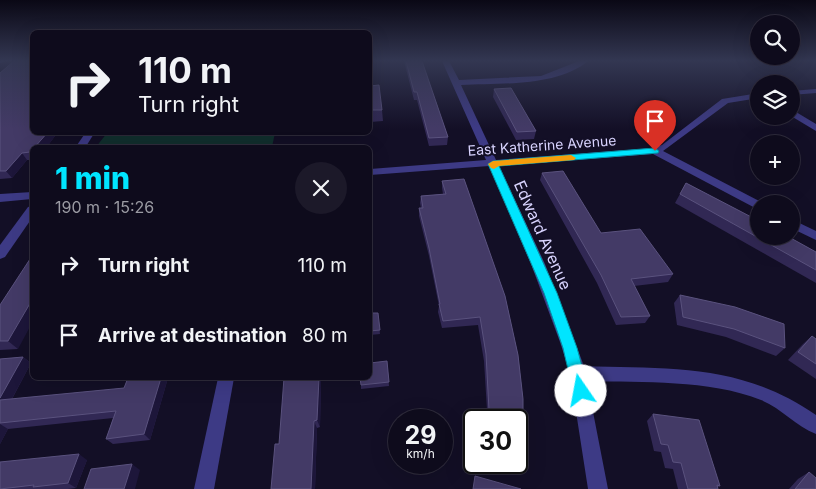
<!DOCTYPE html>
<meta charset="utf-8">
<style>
:root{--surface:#0e0b1c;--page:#1c1929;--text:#f1f3f6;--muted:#9b9ba3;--line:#2e2b3b;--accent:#00e5ff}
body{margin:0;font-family:Inter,sans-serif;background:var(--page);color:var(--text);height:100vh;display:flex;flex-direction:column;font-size:19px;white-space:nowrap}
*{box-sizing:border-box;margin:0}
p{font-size:16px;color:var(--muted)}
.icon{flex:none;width:28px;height:28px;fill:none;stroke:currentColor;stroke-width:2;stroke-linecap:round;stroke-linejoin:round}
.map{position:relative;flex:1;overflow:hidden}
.side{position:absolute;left:30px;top:145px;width:342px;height:235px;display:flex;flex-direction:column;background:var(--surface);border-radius:8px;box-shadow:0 5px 20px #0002,0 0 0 1px var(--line)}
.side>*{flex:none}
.hud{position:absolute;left:30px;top:30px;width:342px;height:105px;border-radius:8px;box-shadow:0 5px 20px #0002,0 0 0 1px var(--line);background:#0e0b1c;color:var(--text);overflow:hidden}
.buttons{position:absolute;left:750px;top:15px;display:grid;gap:10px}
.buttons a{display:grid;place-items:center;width:50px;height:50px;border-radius:50%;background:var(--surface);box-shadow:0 5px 20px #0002,0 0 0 1px var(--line);font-size:25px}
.speed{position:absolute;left:388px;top:409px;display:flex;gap:10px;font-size:25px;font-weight:700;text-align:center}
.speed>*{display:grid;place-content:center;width:65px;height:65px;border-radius:50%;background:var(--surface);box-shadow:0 5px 20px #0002,0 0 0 1px var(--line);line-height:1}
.speed small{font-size:12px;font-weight:400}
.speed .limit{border:2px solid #111;border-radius:8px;background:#fff;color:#111}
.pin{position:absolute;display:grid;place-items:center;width:42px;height:42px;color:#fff;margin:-51px -21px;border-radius:50% 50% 50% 0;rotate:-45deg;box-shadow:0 0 5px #0007}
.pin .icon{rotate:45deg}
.me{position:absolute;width:55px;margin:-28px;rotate:348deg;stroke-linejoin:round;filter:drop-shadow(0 0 4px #0008)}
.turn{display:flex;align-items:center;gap:18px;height:105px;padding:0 25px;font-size:22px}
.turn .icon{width:65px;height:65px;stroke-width:2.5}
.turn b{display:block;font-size:35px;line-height:42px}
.round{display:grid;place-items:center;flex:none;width:52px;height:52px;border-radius:26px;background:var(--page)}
.summary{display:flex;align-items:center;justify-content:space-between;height:85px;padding:0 25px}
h1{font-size:30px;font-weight:800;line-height:38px;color:var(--accent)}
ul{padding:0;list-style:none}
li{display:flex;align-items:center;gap:15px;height:70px;padding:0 25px}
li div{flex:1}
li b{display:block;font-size:19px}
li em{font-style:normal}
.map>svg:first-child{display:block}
.green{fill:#12302f}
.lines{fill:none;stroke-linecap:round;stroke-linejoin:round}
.street{fill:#3d3a85;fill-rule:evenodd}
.wall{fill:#312854}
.shaded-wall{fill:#1d163a}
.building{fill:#433a66;stroke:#5a527e}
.route{fill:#00e5ff;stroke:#0095a6}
.slow{fill:#f59e0b}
.labels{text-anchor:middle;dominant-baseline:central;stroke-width:4;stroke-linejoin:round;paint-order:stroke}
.far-street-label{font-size:14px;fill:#d9d4ff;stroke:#130f26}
.street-label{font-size:16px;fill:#d9d4ff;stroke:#130f26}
</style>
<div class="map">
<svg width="816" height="489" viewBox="0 0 816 489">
<rect width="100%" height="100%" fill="#130f26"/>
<path class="green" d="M 107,133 L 107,132 L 275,133 L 272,147 L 96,147 Z"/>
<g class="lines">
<g class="street">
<path d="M 0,61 L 5,61 L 0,63 Z"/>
<path d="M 442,61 L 449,61 L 459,80 L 541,76 L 579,61 L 588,61 C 557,87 499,83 461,85 L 496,160 L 653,148 L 662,145 L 722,99 L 759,93 L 759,98 L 728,103 L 663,151 L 763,203 L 759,204 L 759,210 L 653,154 L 499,166 L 545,264 L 584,366 C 670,369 741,363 816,415 L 816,434 C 796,426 781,408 761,400 C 707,379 645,383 587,381 L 608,489 L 588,489 L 570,373 L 560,342 L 531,264 L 489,166 L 370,175 L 370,169 L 486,160 Z"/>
<path d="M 816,89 L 816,93 L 791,95 L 791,91 Z"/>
<path d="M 791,109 L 816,124 L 816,131 L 791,116 Z"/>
<path d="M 86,132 L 95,132 L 85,148 L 75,148 Z"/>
<path d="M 32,192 L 32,199 L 0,202 L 0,194 Z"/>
<path d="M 32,206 L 32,218 L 5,257 L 0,259 L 0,245 L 28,207 Z"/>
<path d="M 791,219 L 816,231 L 816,240 L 791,228 Z"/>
<path d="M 218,378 L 234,378 L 214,489 L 194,489 Z"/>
</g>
</g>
<g class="wall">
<path d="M 404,61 L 422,61 L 448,137 L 447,145 L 429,146 L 417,100 L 414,100 Z"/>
<path d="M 0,73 L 58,132 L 46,148 L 32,148 L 32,160 L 27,160 L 12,178 L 0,179 Z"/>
<path d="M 370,86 L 382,110 L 383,121 L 370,122 Z"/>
<path d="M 494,89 L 536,131 L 534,139 L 516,140 L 493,97 Z"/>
<path d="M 291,132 L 324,132 L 324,135 L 291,136 Z"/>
<path d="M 542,173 L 601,233 L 673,274 L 668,282 L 634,286 L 650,316 L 645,323 L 616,325 L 597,283 L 540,180 Z"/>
<path d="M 464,179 L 505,296 L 518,355 L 523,399 L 523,462 L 520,468 L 488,462 L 516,462 L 516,420 L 484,420 L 487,410 L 484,361 L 478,325 L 442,328 L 438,312 L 439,306 L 429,256 L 419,216 L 419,208 L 421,208 L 420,203 L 421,196 L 443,194 L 442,188 L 442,181 Z"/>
<path d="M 686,183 L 816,252 L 816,283 L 675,203 Z"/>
<path d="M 680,295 L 785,348 L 776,356 L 726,337 L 677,325 L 674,303 Z"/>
<path d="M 0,305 L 18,349 L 0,350 Z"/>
<path d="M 370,313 L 378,313 L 380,334 L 370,335 Z"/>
<path d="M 812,336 L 816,339 L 816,379 L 788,360 L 803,344 Z"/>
<path d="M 23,357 L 31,363 L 12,399 L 124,388 L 128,378 L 168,378 L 150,440 L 113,444 L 106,439 L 113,418 L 8,429 L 0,444 L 0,359 Z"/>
<path d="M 387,361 L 389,386 L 361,389 L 361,385 Z"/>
<path d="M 321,378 L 320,427 L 317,428 L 315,489 L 271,489 Z"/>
<path d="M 653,414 L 720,486 L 718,487 L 718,489 L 678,489 L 673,469 L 665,468 L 661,452 L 654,451 L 647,421 Z"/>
<path d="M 87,460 L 76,488 L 68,489 L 0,489 L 0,462 Z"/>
<path d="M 809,472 L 816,489 L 789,489 L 798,479 Z"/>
</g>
<g class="shaded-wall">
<path d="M 48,132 L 58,132 L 46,148 L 34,148 Z"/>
<path d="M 22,153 L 27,160 L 12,178 L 6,171 Z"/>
<path d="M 32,300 L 32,323 L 18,349 L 8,341 Z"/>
<path d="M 23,357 L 31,363 L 8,406 L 0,401 L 0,398 Z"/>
<path d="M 161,378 L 168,378 L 150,440 L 144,434 Z"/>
<path d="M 319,378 L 321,378 L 320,427 L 317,420 Z"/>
<path d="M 314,421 L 317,428 L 315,489 L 311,489 Z"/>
<path d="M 0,424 L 8,429 L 0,444 Z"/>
<path d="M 79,454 L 87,460 L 76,488 L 68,483 Z"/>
<path d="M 132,464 L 140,470 L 135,489 L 124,489 Z"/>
</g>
<g class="building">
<path d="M 14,61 L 32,61 L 32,132 L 48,132 L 34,148 L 32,148 L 32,150 L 30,152 L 22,153 L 6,171 L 0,171 L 0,73 Z"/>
<path d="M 406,61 L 422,61 L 448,137 L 429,138 L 417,92 L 414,92 Z"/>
<path d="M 379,85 L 382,110 L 370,110 L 370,86 Z"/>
<path d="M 511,88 L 536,131 L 517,132 L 494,89 Z"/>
<path d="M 563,171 L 601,233 L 640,229 L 673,274 L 631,279 L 650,316 L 621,317 L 601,275 L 542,173 Z"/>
<path d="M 464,179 L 505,296 L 518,355 L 523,399 L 523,462 L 516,461 L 516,420 L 486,420 L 486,410 L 489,410 L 486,354 L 480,317 L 443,321 L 439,304 L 440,304 L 429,248 L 419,208 L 423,208 L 421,196 L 446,194 L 442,181 Z"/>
<path d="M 686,183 L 759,221 L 759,236 L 787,236 L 816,252 L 816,270 L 680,194 Z"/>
<path d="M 32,256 L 32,300 L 8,341 L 0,341 L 0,305 Z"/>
<path d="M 680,295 L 735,307 L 784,324 L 785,348 L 734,329 L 683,317 Z"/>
<path d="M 370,313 L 378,313 L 380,330 L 370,331 Z"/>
<path d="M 812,336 L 816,339 L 816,364 L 798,352 Z"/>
<path d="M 23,357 L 0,398 L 0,359 Z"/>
<path d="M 387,361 L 389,382 L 361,385 L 360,378 L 370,378 L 370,363 Z"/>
<path d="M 128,378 L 161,378 L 144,434 L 106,439 L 116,411 L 0,423 L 0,400 L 124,388 Z"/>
<path d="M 284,378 L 319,378 L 317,420 L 314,421 L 311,489 L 271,489 L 275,444 L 279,444 Z"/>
<path d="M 653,414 L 699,420 L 720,486 L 717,485 L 718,489 L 688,489 L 681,463 L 673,462 L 668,445 L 661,444 Z"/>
<path d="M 79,454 L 68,483 L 33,487 L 34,485 L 0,489 L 0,462 Z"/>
<path d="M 132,464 L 124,489 L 84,489 L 91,469 Z"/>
<path d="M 809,472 L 816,478 L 816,489 L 795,489 Z"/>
<path d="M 475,476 L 521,489 L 473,489 Z"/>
</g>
<linearGradient id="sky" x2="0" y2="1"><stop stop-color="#0a0815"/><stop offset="0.47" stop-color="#333752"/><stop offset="1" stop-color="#333752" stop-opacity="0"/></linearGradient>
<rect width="816" height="129" fill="url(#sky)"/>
<path class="route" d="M 655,148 L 659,151 L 658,153 L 499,166 L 557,293 L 577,348 L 589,391 L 586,396 L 581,398 L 576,396 L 573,391 L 563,348 L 544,293 L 488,164 L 493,161 Z"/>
<path class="slow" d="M 571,155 L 576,158 L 574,160 L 499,166 L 494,169 L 491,168 L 488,164 L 493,161 Z"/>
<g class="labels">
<g class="far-street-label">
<text transform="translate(542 145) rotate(-4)">East Katherine Avenue</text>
</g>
<g class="street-label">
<text transform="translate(543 235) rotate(66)">Edward Avenue</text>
</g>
</g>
</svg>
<div class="buttons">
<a><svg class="icon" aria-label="search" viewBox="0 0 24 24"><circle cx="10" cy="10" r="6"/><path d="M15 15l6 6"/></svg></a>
<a><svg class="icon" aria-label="layers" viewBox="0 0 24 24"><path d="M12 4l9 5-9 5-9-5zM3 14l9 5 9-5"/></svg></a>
<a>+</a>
<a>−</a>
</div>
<div class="speed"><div>29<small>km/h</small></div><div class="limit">30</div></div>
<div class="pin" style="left:655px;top:151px;background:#d93025"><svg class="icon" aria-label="arrive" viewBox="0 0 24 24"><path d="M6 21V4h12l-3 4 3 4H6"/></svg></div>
<svg class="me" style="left:581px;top:391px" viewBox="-20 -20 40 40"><circle r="19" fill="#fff"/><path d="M0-13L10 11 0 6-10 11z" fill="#00e5ff"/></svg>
<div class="hud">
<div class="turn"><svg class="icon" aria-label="right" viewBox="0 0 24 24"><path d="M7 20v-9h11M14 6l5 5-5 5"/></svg><div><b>110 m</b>Turn right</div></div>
</div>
<section class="side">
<div class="summary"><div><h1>1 min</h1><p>190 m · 15:26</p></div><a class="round"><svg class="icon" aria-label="close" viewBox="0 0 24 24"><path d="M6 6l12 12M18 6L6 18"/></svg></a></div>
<ul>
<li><svg class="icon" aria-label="right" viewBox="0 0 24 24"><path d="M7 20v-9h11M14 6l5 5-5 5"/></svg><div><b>Turn right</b></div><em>110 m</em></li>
<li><svg class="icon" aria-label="arrive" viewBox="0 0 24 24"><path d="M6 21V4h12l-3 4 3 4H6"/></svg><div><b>Arrive at destination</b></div><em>80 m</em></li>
</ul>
</section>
</div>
